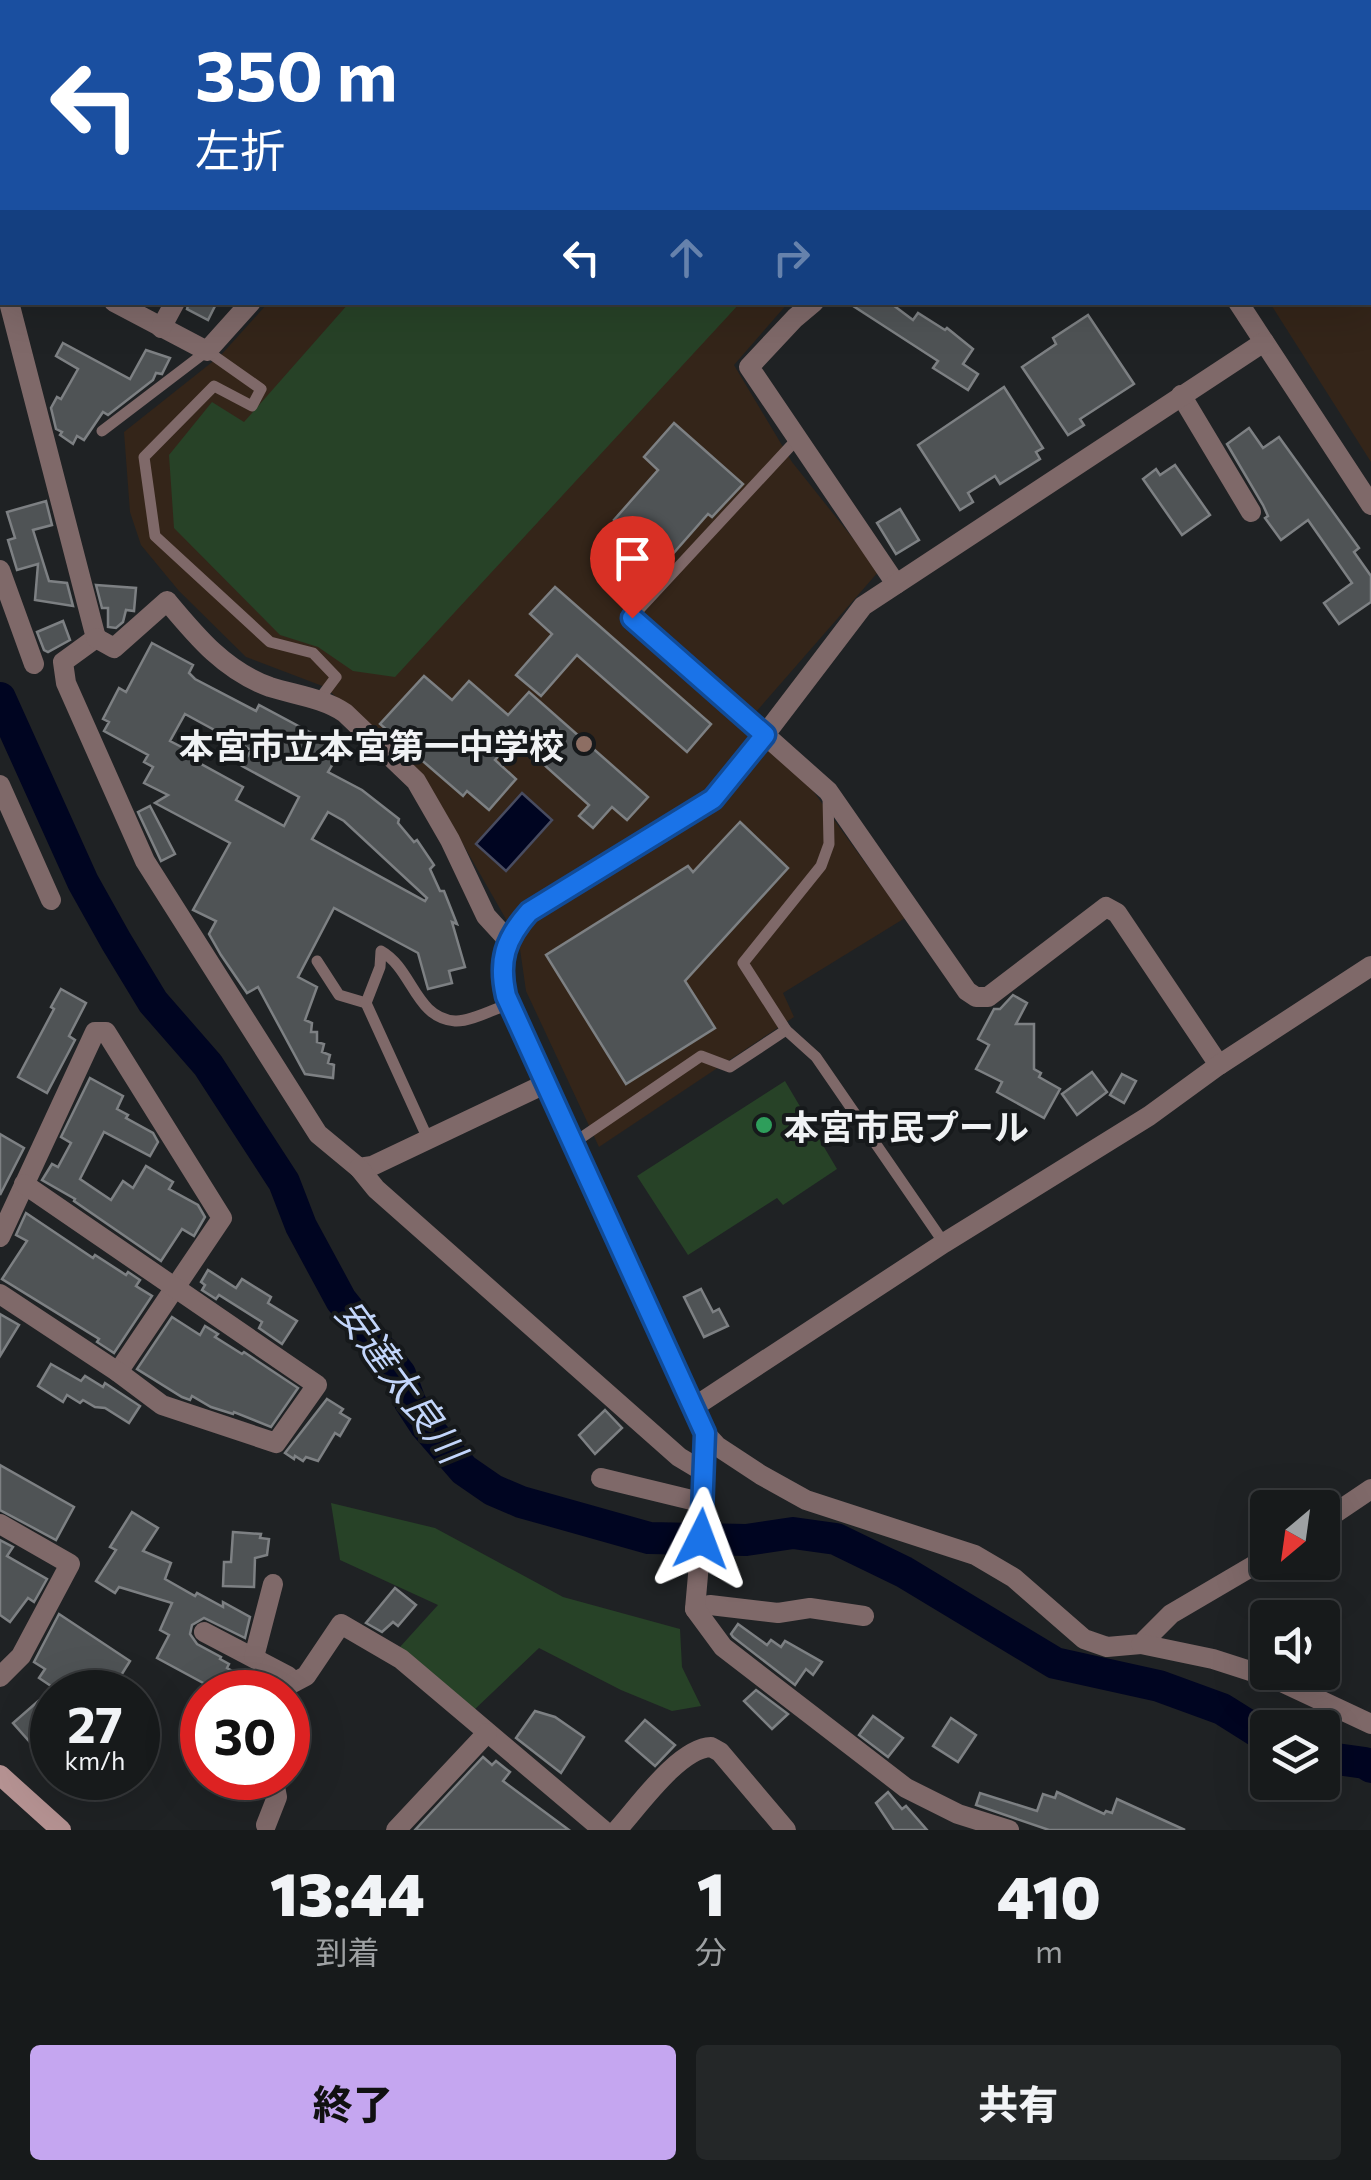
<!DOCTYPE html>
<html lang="ja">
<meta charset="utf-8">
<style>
:root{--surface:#171a1b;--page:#242728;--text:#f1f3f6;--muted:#9ea1a3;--line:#36383a;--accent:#c5a6f0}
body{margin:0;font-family:Commissioner,"Noto Sans JP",sans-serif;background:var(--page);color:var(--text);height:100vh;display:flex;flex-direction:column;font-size:38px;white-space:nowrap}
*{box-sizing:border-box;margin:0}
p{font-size:32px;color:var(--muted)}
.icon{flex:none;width:55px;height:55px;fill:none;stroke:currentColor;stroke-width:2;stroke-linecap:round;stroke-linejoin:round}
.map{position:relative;height:1830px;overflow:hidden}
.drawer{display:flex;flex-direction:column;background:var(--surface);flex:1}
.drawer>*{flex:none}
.guide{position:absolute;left:0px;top:0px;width:1372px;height:305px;box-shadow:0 10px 40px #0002,0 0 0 2px var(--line);background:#1a4fa0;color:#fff;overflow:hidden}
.needle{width:65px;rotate:209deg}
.controls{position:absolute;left:1250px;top:1490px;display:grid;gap:20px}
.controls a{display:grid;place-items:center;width:90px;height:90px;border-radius:10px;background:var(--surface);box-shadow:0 10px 40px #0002,0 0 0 2px var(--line);font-size:50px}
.speed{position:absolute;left:30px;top:1670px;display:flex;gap:20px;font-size:50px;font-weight:700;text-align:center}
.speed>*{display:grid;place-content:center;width:130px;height:130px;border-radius:50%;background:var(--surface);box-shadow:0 10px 40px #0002,0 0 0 2px var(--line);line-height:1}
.speed small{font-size:25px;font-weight:400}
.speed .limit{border:15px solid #d22;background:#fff;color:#111}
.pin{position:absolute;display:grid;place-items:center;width:85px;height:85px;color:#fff;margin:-102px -42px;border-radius:50% 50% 50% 0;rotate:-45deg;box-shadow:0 0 10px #0007}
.pin .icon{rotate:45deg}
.me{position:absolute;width:110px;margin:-55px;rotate:3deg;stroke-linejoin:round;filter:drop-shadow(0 0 8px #0008)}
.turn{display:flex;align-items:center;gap:35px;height:210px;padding:0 30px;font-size:45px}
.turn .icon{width:130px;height:130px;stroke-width:2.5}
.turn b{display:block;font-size:70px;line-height:85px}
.lanes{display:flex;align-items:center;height:95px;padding:0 30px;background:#0003;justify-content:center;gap:50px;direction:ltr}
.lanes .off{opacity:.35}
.eta{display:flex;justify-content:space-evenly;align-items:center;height:170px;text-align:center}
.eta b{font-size:60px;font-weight:800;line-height:70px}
.primary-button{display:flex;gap:20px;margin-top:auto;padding:20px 30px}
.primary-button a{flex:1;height:115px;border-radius:10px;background:var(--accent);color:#111;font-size:40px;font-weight:800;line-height:115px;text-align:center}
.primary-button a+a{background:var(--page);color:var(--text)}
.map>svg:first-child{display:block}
.education{fill:#342519}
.green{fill:#274227}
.water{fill:#000521;stroke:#484c60;stroke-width:2.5}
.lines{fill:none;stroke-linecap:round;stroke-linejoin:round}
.river{stroke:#000521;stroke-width:32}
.building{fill:#4f5355;stroke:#7d8083;stroke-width:2.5;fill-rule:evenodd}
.service{stroke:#7f6969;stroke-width:11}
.minor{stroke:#7f6969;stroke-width:20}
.tertiary{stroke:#7f6969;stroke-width:20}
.secondary{stroke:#b59292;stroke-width:20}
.route-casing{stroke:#114b97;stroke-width:25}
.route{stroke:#1a73e8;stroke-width:18}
.education-dot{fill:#8d6e63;stroke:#16191b;stroke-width:4}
.leisure-dot{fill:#2e9e5b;stroke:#16191b;stroke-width:4}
.labels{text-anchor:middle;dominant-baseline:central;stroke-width:8;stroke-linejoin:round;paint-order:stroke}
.poi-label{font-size:35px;font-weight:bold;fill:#f0f2f4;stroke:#16191b;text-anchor:end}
.water-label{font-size:38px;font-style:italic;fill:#c3d6fb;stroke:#16191b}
</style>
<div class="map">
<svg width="1371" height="1830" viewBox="0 0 1371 1830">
<rect width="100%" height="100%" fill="#1f2224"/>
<g class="education">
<path d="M 1297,0 L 1371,0 L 1371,462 L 1270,303 L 1370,302 L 1370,2 L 1293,2 Z"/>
<path d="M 268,303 L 788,303 L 734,365 L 792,462 L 879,571 L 756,712 L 905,918 L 783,993 L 794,1017 L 599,1147 L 526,991 L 519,942 L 424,776 L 325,687 L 246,657 L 179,591 L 141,545 L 130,512 L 124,432 L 221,355 Z"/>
</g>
<g class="green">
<path d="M 349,303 L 740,303 L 395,677 L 353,671 L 318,647 L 280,635 L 174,528 L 169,455 L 212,402 L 244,422 Z"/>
<path d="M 785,1081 L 837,1169 L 783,1205 L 777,1198 L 688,1255 L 637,1176 Z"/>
<path d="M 331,1503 L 435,1528 L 563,1597 L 680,1629 L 682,1667 L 701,1706 L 672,1711 L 621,1690 L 539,1648 L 474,1710 L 400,1647 L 438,1605 L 340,1560 Z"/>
</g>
<path class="water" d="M 522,793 L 552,820 L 506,871 L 476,844 Z"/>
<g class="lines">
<g class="river">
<path d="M 0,698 L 83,882 L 116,941 L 153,1002 L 208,1065 L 284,1182 L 301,1226 L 341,1300 L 400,1374 L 410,1402 L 425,1425 L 464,1470 L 493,1490 L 521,1502 L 649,1538 L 746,1540 L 793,1533 L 836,1539 L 904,1572 L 1055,1663 L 1159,1686 L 1222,1709 L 1268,1738"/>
<path d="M 1322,1757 L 1365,1763 L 1371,1767"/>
</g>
</g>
<g class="building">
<path d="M 189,302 L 217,302 L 208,320 L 187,309 Z"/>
<path d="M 847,302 L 889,302 L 913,320 L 918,313 L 945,330 L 947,328 L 973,349 L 963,364 L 978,374 L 968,390 L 933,368 L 938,361 Z"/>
<path d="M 1088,315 L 1134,384 L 1080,419 L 1084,425 L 1068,435 L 1022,367 L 1056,344 L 1053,338 Z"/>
<path d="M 63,343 L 130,379 L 146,350 L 170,358 L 162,374 L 156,373 L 153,380 L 108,415 L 103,412 L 84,440 L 77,436 L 73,444 L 60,435 L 62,432 L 56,429 L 51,408 L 57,397 L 61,399 L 78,369 L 56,356 Z"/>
<path d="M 1004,387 L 1043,448 L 1036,452 L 1040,459 L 1000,484 L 995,476 L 968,493 L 973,502 L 960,510 L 918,445 Z"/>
<path d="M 674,423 L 743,484 L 712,517 L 708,514 L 664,564 L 614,520 L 658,470 L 644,457 Z"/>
<path d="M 1249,428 L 1263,448 L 1279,437 L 1359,548 L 1354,552 L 1371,576 L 1371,602 L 1339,624 L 1324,603 L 1352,583 L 1308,520 L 1281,540 L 1265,518 L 1268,516 L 1263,505 L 1227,444 Z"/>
<path d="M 1175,465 L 1210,515 L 1182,535 L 1143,479 L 1156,469 L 1160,475 Z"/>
<path d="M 46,501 L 52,525 L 33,530 L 49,581 L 67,583 L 73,606 L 35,600 L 38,564 L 17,570 L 8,540 L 15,538 L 7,512 Z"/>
<path d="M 900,509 L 919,540 L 896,554 L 877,523 Z"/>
<path d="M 96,585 L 136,588 L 134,611 L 126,610 L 123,622 L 116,628 L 108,627 L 108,608 L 102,608 Z"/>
<path d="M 555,587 L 711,724 L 687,752 L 577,655 L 541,696 L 516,675 L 552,634 L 530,614 Z"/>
<path d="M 63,621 L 70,640 L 48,652 L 44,650 L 37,632 Z"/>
<path d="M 152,643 L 193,665 L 189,673 L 195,679 L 256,711 L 259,705 L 332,744 L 328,752 L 337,757 L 328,772 L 362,790 L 399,819 L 398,823 L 414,842 L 417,840 L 434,865 L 430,869 L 440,891 L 444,891 L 457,924 L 452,922 L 465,967 L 449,971 L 452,983 L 428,989 L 418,953 L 334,908 L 298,977 L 317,987 L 305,1020 L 312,1023 L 311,1032 L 317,1032 L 317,1042 L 324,1044 L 322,1052 L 330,1055 L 328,1063 L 334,1065 L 333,1078 L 305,1074 L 258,987 L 247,993 L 221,955 L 209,934 L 216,921 L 193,910 L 230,843 L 155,803 L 168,795 L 144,783 L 153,767 L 144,762 L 148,755 L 104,731 L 109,722 L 103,719 L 119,688 L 126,692 ZM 185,714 L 251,750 L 242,766 L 299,797 L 284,826 L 236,800 L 243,787 L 192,759 L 195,754 L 170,741 ZM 328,812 L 344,821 L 427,898 L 425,901 L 312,839 Z"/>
<path d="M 424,676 L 452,700 L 469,681 L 508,715 L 529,692 L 648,797 L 627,820 L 612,807 L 593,828 L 579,816 L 589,805 L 542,763 L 551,753 L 529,734 L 525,739 L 518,734 L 495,760 L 516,779 L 489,810 L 467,791 L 463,796 L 380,724 Z"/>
<path d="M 150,806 L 175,854 L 161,861 L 138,812 Z"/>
<path d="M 740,822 L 788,868 L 685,981 L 715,1028 L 626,1084 L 546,955 L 688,866 L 693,872 Z"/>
<path d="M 61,989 L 86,1003 L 69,1036 L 75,1040 L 47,1093 L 18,1077 L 54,1009 L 51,1007 Z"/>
<path d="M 1013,995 L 1027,1003 L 1016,1024 L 1034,1024 L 1034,1069 L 1041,1073 L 1039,1077 L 1060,1089 L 1044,1118 L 997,1092 L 1002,1082 L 976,1069 L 989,1045 L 978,1039 L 994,1009 L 1000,1009 Z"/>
<path d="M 1092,1072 L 1107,1092 L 1077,1115 L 1062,1094 Z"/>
<path d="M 1122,1074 L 1136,1081 L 1124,1103 L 1110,1095 Z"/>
<path d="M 90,1078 L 123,1096 L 117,1109 L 128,1115 L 126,1118 L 153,1133 L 158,1142 L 150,1156 L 104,1132 L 80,1179 L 111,1200 L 123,1181 L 133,1188 L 146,1166 L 173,1182 L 169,1189 L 198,1205 L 205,1217 L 194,1236 L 182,1229 L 161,1261 L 74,1201 L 75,1199 L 42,1180 L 52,1164 L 58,1167 L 71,1143 L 61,1137 Z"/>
<path d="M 0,1134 L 24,1148 L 0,1195 Z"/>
<path d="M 26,1213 L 93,1258 L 95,1255 L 126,1275 L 128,1272 L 140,1280 L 136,1286 L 152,1296 L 114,1353 L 97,1342 L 99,1339 L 2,1279 L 27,1241 L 16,1235 Z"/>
<path d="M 208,1270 L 236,1288 L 242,1279 L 271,1297 L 268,1303 L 297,1321 L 282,1344 L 259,1328 L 262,1322 L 219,1295 L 216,1299 L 202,1290 L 205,1285 L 201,1282 Z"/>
<path d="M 701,1289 L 713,1312 L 719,1309 L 728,1326 L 704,1337 L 684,1297 Z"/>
<path d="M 0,1314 L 19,1325 L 0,1356 Z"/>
<path d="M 172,1317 L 200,1335 L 205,1326 L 218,1334 L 215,1337 L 242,1354 L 244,1352 L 298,1388 L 271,1427 L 234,1412 L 233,1414 L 211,1407 L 192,1396 L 190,1400 L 182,1397 L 137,1369 Z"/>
<path d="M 51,1364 L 81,1381 L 85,1376 L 103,1387 L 105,1383 L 140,1406 L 129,1423 L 105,1408 L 95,1407 L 83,1400 L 80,1403 L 67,1395 L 63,1402 L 38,1386 Z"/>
<path d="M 327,1399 L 343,1409 L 340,1413 L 350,1419 L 340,1436 L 335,1433 L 318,1461 L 306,1457 L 303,1461 L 295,1456 L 294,1459 L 285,1453 Z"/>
<path d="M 605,1410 L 622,1428 L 595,1454 L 579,1435 Z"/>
<path d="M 0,1465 L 74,1507 L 56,1540 L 0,1510 Z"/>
<path d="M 132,1512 L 158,1528 L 143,1551 L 171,1563 L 165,1579 L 195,1596 L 197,1593 L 223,1607 L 223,1602 L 250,1617 L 245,1638 L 204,1618 L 192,1625 L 190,1634 L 197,1644 L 221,1657 L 220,1659 L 229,1664 L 227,1668 L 271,1692 L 220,1692 L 157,1658 L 169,1635 L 160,1630 L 172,1603 L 119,1587 L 115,1593 L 96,1581 L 116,1550 L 110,1547 Z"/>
<path d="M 233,1532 L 261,1534 L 260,1538 L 269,1539 L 267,1555 L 255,1558 L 254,1587 L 223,1586 L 224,1562 L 231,1562 Z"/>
<path d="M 0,1540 L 13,1547 L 7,1556 L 47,1579 L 34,1602 L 28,1598 L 10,1622 L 0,1615 Z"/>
<path d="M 395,1588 L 416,1605 L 398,1626 L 393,1622 L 382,1632 L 366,1623 Z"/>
<path d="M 59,1614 L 130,1661 L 115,1685 L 104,1678 L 89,1692 L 60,1692 L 39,1678 L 45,1669 L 34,1662 Z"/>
<path d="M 738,1624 L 767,1645 L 771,1640 L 781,1647 L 785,1641 L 822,1662 L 813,1675 L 806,1669 L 795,1685 L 733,1637 L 731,1634 Z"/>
<path d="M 52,1689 L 52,1751 L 44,1758 L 13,1723 Z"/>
<path d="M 756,1690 L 788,1714 L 772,1729 L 744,1701 Z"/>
<path d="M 535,1711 L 555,1717 L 584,1737 L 561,1773 L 516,1738 Z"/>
<path d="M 873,1716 L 903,1738 L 888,1757 L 859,1735 Z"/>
<path d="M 951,1718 L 976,1735 L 958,1762 L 933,1746 Z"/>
<path d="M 645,1720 L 675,1745 L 655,1766 L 626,1741 Z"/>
<path d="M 483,1757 L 492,1765 L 496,1761 L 510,1772 L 503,1781 L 569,1830 L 415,1830 Z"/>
<path d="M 888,1792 L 902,1809 L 906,1806 L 927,1830 L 894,1830 L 876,1803 Z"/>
<path d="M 1057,1792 L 1104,1814 L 1106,1811 L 1112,1813 L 1117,1799 L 1185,1830 L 1049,1830 L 976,1805 L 980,1793 L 1037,1811 L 1043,1794 L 1055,1798 Z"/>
</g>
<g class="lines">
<g class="service">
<path d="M 102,431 L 207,351 L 261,389 L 252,406 L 214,386 L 144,457 L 155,536 L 270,642 L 313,653 L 336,677 L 318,701"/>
<path d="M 765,735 L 632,617 L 798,438"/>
<path d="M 828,797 L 829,844 L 821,866 L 743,963 L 786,1030 L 816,1057 L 944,1243"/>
<path d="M 317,961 L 339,995 L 366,1003"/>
<path d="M 428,1139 L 366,1003 L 380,967 L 381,951 C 413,969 415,1018 455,1021 C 470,1022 494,1009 509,1004"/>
<path d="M 572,1144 L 701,1056 L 730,1067 L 786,1030"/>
</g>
<g class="minor">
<path d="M 119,0 L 124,2"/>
<path d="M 732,0 L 735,2"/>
<path d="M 228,2 L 230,0"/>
<path d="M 389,2 L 391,0"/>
<path d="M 478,2 L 479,0"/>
<path d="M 1265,2 L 1269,0"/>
<path d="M 0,241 L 2,242"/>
<path d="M 0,271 L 2,280"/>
<path d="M 9,302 L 96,638 L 63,662 L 66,683 L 145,861 L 318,1134 L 359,1168 L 372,1166 L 547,1083"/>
<path d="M 114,302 L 207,351 L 251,302"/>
<path d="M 814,302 L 795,318 L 749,367 L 896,584"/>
<path d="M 161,328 L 175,302"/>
<path d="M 1181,395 L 1251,512"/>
<path d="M 0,570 L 34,664"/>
<path d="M 96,638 L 114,648 L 167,601 C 197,637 225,671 270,687 C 295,695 323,698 345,713 L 416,781 L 450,840 L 486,916 L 508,940"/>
<path d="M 765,735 L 828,791 L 967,991 L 976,997 L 988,997 L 1106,907 L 1117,913 L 1219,1065"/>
<path d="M 0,785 L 51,900"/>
<path d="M 359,1168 L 376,1189 L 679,1457 L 704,1472"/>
<path d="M 0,1237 L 95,1032 L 106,1032 L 222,1218 L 118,1372"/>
<path d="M 0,1294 L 118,1372 L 162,1405 L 276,1443 L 317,1385 L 24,1184"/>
<path d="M 705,1433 L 717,1446 L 761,1475 L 806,1500 L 975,1555 L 1014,1578 L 1084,1639 L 1107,1647 L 1141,1644 L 1171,1614 L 1268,1557"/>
<path d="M 601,1478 L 704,1503"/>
<path d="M 1322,1522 L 1371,1489"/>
<path d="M 0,1524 L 70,1564 L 21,1656 L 0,1677"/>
<path d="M 695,1609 L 710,1605 L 778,1613 L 810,1608 L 864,1616"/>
<path d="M 204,1632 L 288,1676 L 284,1692"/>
<path d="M 1141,1644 L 1213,1659 L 1275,1679 L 1371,1724"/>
<path d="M 254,1657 L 273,1584"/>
<path d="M 287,1686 L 306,1676 L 341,1624 L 401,1659 L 603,1830"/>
<path d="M 260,1778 L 275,1787 L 277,1797 L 266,1825"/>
<path d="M 396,1830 L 487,1733"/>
<path d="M 617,1830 C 638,1807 679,1748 711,1747 L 720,1752 L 786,1830"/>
<path d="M 1009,1830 L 958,1814 L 906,1788 L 723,1647 L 695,1609 L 704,1507 L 705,1433 L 694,1407 L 944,1243 L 1149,1116 L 1219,1065 L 1371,966"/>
</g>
<g class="tertiary">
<path d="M 1043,0 L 1044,2"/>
<path d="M 1238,302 L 1371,505"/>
<path d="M 694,1407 L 505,996 C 498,961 505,939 529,913 L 713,799 L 732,778 L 863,606 L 1264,342"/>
</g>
<path class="secondary" d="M 0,1775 L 61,1830"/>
</g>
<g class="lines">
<defs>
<path id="route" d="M 632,618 L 765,735 L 713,799 L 529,912 C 505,939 498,961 506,996 L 705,1433 L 701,1539"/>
</defs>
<use href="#route" class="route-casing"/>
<use href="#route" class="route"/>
</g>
<circle class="education-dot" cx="584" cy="744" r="10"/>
<circle class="leisure-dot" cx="764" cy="1125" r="10"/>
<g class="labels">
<g class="poi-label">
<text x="564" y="744">本宮市立本宮第一中学校</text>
<text x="784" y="1125" text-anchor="start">本宮市民プール</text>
</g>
<g class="water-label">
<text transform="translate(402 1380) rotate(54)">安達太良川</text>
</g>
</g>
</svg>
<div class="controls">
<a><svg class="needle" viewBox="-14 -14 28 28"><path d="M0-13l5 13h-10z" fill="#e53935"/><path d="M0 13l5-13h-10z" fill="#9ea1a3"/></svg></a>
<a><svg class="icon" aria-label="sound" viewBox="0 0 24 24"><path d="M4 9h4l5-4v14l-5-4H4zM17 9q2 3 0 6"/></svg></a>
<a><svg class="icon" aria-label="layers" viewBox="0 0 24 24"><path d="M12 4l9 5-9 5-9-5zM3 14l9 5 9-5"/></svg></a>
</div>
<div class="speed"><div>27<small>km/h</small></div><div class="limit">30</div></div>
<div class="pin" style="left:632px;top:618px;background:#d93025"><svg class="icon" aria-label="arrive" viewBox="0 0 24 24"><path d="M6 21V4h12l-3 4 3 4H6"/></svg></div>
<svg class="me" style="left:701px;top:1539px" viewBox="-20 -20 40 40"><path d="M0-17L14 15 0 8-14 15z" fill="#1a73e8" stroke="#fff" stroke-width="4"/></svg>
<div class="guide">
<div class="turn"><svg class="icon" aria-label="left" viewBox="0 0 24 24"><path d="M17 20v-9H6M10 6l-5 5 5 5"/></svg><div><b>350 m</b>左折</div></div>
<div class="lanes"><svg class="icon" aria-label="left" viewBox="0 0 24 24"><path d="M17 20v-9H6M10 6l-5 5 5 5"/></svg><svg class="icon off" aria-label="ahead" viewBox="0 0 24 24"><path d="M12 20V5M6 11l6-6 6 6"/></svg><svg class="icon off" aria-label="right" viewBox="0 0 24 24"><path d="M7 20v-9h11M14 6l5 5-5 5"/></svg></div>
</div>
</div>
<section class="drawer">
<div class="eta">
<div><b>13:44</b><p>到着</p></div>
<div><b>1</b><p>分</p></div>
<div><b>410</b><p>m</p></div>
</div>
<div class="primary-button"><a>終了</a><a>共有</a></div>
</section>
